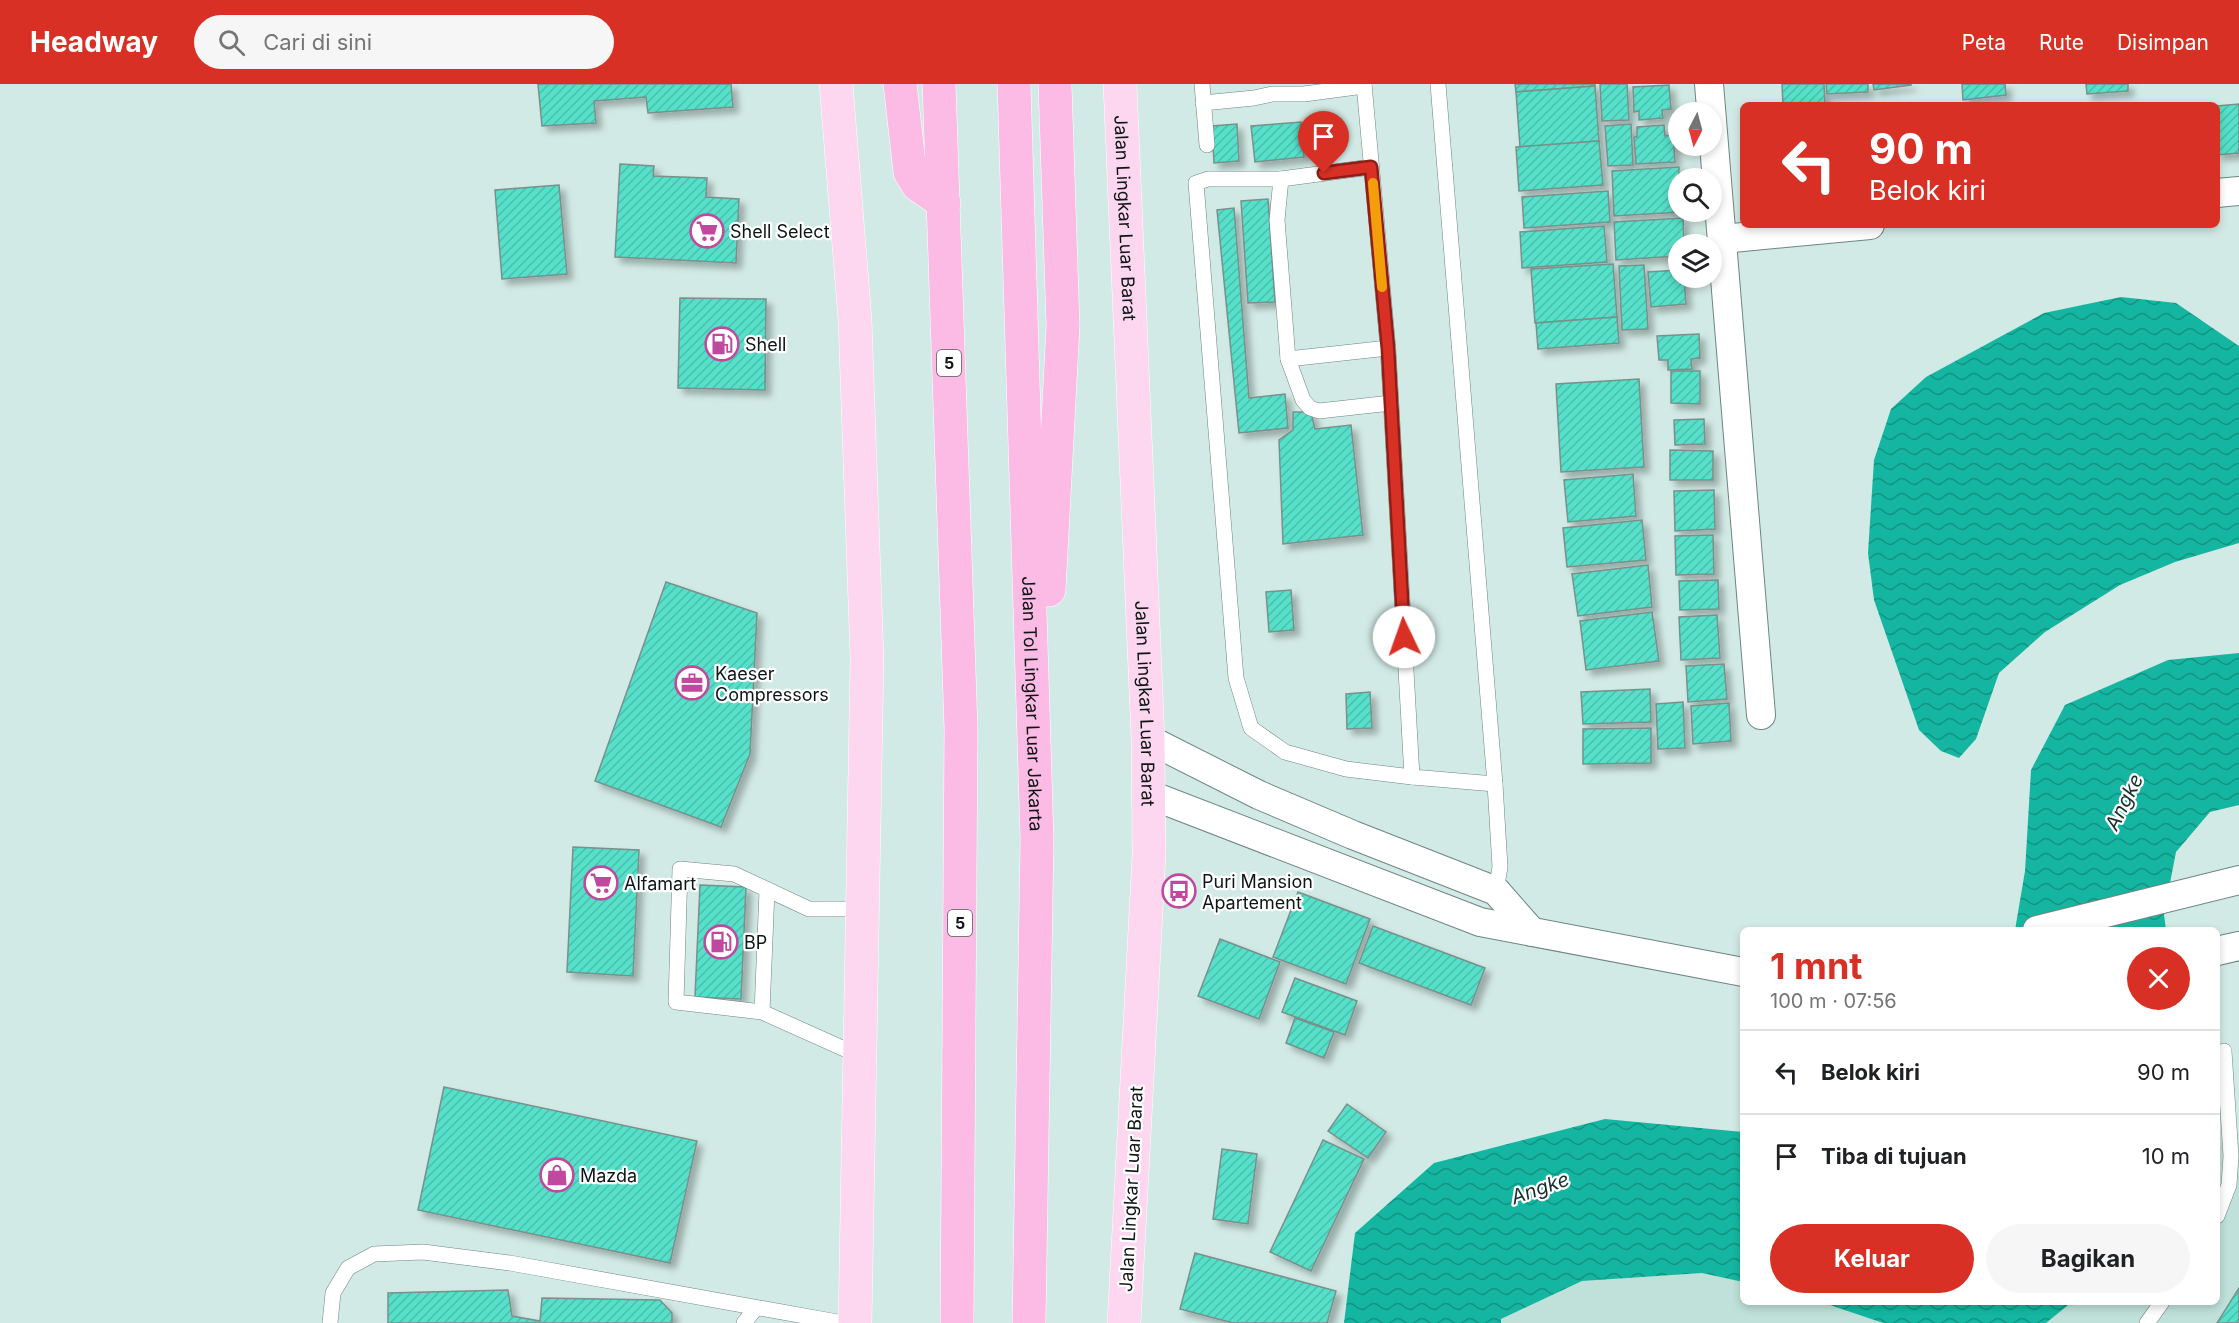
<!DOCTYPE html>
<html lang="id">
<meta charset="utf-8">
<style>
:root{--surface:#fff;--page:#f6f6f6;--text:#202124;--muted:#757577;--line:#e0e0e0;--accent:#d93025}
body{margin:0;font-family:Inter,sans-serif;background:var(--page);color:var(--text);height:100vh;display:flex;flex-direction:column;font-size:22px;white-space:nowrap}
*{box-sizing:border-box;margin:0}
p{font-size:20px;color:var(--muted)}
.icon{flex:none;width:33px;height:33px;fill:none;stroke:currentColor;stroke-width:2;stroke-linecap:round;stroke-linejoin:round}
.map{position:relative;flex:1;overflow:hidden}
.details{position:absolute;left:1740px;top:843px;width:480px;height:378px;display:flex;flex-direction:column;background:var(--surface);border-radius:9px;box-shadow:0 3px 9px #0003}
.details>*{flex:none}
.guide{position:absolute;left:1740px;top:18px;width:480px;height:126px;border-radius:9px;box-shadow:0 3px 9px #0003;background:#d93025;color:#fff;overflow:hidden}
.needle{width:39px;rotate:186deg}
.tools{position:absolute;left:1668px;top:18px;display:grid;gap:12px}
.tools a{display:grid;place-items:center;width:54px;height:54px;border-radius:50%;background:var(--surface);box-shadow:0 3px 9px #0003;font-size:30px}
.pin{position:absolute;display:grid;place-items:center;width:51px;height:51px;color:#fff;margin:-62px -26px;border-radius:50% 50% 50% 0;rotate:-45deg;box-shadow:0 0 6px #0007}
.pin .icon{rotate:45deg}
.me{position:absolute;width:66px;margin:-33px;rotate:357deg;stroke-linejoin:round;filter:drop-shadow(0 0 4px #0008)}
.turn{display:flex;align-items:center;gap:21px;height:126px;padding:0 30px;font-size:27px}
.turn .icon{width:78px;height:78px;stroke-width:2.5}
.turn b{display:block;font-size:42px;line-height:51px}
.round{display:grid;place-items:center;flex:none;width:63px;height:63px;border-radius:32px;background:var(--page)}
.headline{display:flex;align-items:center;justify-content:space-between;height:102px;padding:0 30px}
h1{font-size:36px;font-weight:700;line-height:45px;color:var(--accent)}
.primary-button{display:flex;gap:12px;margin-top:auto;padding:12px 30px}
.primary-button a{flex:1;height:69px;border-radius:36px;background:var(--accent);color:#fff;font-size:24px;font-weight:700;line-height:69px;text-align:center}
.primary-button a+a{background:var(--page);color:var(--text)}
ul{padding:0;list-style:none}
li{display:flex;align-items:center;gap:18px;height:84px;padding:0 30px;border-top:2px solid var(--line)}
li div{flex:1}
li b{display:block;font-size:22px}
li em{font-style:normal}
header{display:flex;align-items:center;gap:36px;box-sizing:border-box;height:84px;padding:0 30px;background:var(--accent);color:#fff}
header strong{font-size:28px}
nav{display:flex;gap:33px;margin-inline-start:auto;font-size:21px}
.search{width:420px;height:54px;background:var(--page);display:flex;align-items:center;gap:15px;box-sizing:border-box;padding:0 21px;border-radius:33px;color:var(--muted);font-size:22px}
.map>svg:first-child{display:block}
.built{fill:#bfe1d9}
.water{fill:url(#water-waves)}
.building{fill:url(#building-hatch);stroke:#79908b;stroke-width:1.5;filter:url(#shadow)}
.lines{fill:none;stroke-linecap:round;stroke-linejoin:round}
.lane-casing{stroke:#6e8580;stroke-width:16}
.street-casing{stroke:#6e8580;stroke-width:30}
.primary-casing{stroke:#fff;stroke-width:34}
.highway-casing{stroke:#fff;stroke-width:34}
.lane{stroke:#fff;stroke-width:15}
.street{stroke:#fff;stroke-width:28}
.primary{stroke:#fdd6ef;stroke-width:33}
.highway{stroke:#fbbbe5;stroke-width:33}
.route-casing{stroke:#8d1f18;stroke-width:15}
.route{stroke:#d93025;stroke-width:10}
.slow{stroke:#f59e0b;stroke-width:10}
.labels{text-anchor:middle;dominant-baseline:central;stroke-width:4.5;stroke-linejoin:round;paint-order:stroke}
.shield{fill:#fff;stroke:#565c5a;stroke-width:1.5}
.shield-label{font-size:16px;font-weight:bold;fill:#0d1614}
.street-label{font-size:18px;fill:#0d1614;stroke:#fff}
.poi-label{font-size:18px;fill:#0d1614;stroke:#fff;text-anchor:start}
.water-label{font-size:20px;font-style:italic;fill:#172f2a;stroke:#fff}
</style>
<header>
<strong>Headway</strong>
<div class="search"><svg class="icon" aria-label="search" viewBox="0 0 24 24"><circle cx="10" cy="10" r="6"/><path d="M15 15l6 6"/></svg>Cari di sini</div>
<nav><a>Peta</a><a>Rute</a><a>Disimpan</a></nav>
</header>
<div class="map">
<svg width="2239" height="1239" viewBox="0 0 2239 1239">
<defs>
<pattern id="water-waves" width="16" height="10" patternUnits="userSpaceOnUse" patternTransform="scale(1.5)"><rect width="16" height="10" fill="#15b6a1"/><path d="M0 5q4-4 8 0t8 0" fill="none" stroke="#129382"/></pattern>
<pattern id="building-hatch" width="6" height="6" patternUnits="userSpaceOnUse" patternTransform="scale(1.5)"><rect width="6" height="6" fill="#56e0c9"/><path d="M-1 1l2-2M0 6l6-6M5 7l2-2" fill="none" stroke="#4abfac"/></pattern>
<filter id="shadow"><feDropShadow dx="5.5" dy="5.5" stdDeviation="3" flood-color="#0004"/></filter>
</defs>
<rect width="100%" height="100%" fill="#d2eae5"/>
<g class="built">
<path d="M 2217,1052 L 2239,1058 L 2239,1239 L 2046,1239 L 2072,1218 L 2217,1218 Z"/>
<path d="M 1702,1188 L 1743,1198 L 1743,1218 L 1821,1218 L 1883,1239 L 1501,1239 L 1501,1235 L 1582,1197 Z"/>
</g>
<g class="water">
<path d="M 2121,213 L 2176,219 L 2239,262 L 2239,459 L 2175,478 L 2120,501 L 2045,548 L 1999,589 L 1976,655 L 1959,674 L 1941,667 L 1919,646 L 1874,516 L 1868,469 L 1874,376 L 1891,325 L 1926,293 L 2044,229 Z"/>
<path d="M 2239,569 L 2239,721 L 2210,728 L 2176,768 L 2164,830 L 2166,846 L 2015,846 L 2025,787 L 2031,686 L 2065,621 L 2168,576 Z"/>
<path d="M 1605,1035 L 1743,1048 L 1743,1198 L 1702,1189 L 1582,1197 L 1501,1235 L 1501,1239 L 1344,1239 L 1355,1149 L 1434,1079 Z"/>
<path d="M 1821,1218 L 2072,1218 L 2046,1239 L 1883,1239 Z"/>
</g>
<g class="building">
<path d="M 538,0 L 731,0 L 733,23 L 648,29 L 646,13 L 594,17 L 596,39 L 542,42 Z"/>
<path d="M 1515,0 L 1595,0 L 1595,2 L 1516,8 Z"/>
<path d="M 1600,0 L 1627,0 L 1629,36 L 1602,37 Z"/>
<path d="M 1782,0 L 1824,0 L 1825,21 L 1783,21 Z"/>
<path d="M 1826,0 L 1868,0 L 1868,8 L 1827,10 Z"/>
<path d="M 1873,0 L 1911,0 L 1911,1 L 1874,6 Z"/>
<path d="M 1962,0 L 2005,0 L 2006,11 L 1963,16 Z"/>
<path d="M 2086,0 L 2128,0 L 2128,7 L 2087,10 Z"/>
<path d="M 1669,1 L 1671,25 L 1662,26 L 1663,34 L 1639,36 L 1639,27 L 1634,28 L 1633,3 Z"/>
<path d="M 1595,2 L 1599,57 L 1520,63 L 1516,8 Z"/>
<path d="M 2239,20 L 2239,69 L 2217,71 L 2217,22 Z"/>
<path d="M 1301,38 L 1304,73 L 1255,78 L 1251,42 Z"/>
<path d="M 1237,40 L 1239,77 L 1214,79 L 1212,42 Z"/>
<path d="M 1631,40 L 1633,81 L 1608,82 L 1605,42 Z"/>
<path d="M 1664,41 L 1665,52 L 1673,51 L 1675,78 L 1636,80 L 1634,53 L 1637,53 L 1637,43 Z"/>
<path d="M 1599,57 L 1603,101 L 1519,107 L 1516,63 Z"/>
<path d="M 620,80 L 654,82 L 653,92 L 707,94 L 706,113 L 739,115 L 736,179 L 615,173 Z"/>
<path d="M 1679,83 L 1678,128 L 1682,128 L 1614,132 L 1612,87 Z"/>
<path d="M 559,101 L 567,190 L 502,195 L 495,106 Z"/>
<path d="M 1608,107 L 1610,138 L 1524,144 L 1522,113 Z"/>
<path d="M 1268,115 L 1275,218 L 1248,219 L 1241,117 Z"/>
<path d="M 1234,124 L 1249,314 L 1285,310 L 1288,344 L 1239,349 L 1217,126 Z"/>
<path d="M 1683,134 L 1684,160 L 1678,160 L 1678,172 L 1616,176 L 1614,138 Z"/>
<path d="M 1604,142 L 1607,178 L 1522,184 L 1520,148 Z"/>
<path d="M 1613,180 L 1617,233 L 1535,239 L 1531,185 Z"/>
<path d="M 1644,181 L 1648,245 L 1622,246 L 1619,182 Z"/>
<path d="M 1678,186 L 1678,194 L 1684,194 L 1686,220 L 1651,223 L 1648,188 Z"/>
<path d="M 680,214 L 766,215 L 765,306 L 678,304 Z"/>
<path d="M 1617,233 L 1619,259 L 1538,265 L 1536,239 Z"/>
<path d="M 1699,250 L 1700,274 L 1691,275 L 1692,285 L 1668,286 L 1668,276 L 1659,276 L 1657,252 Z"/>
<path d="M 1671,287 L 1700,287 L 1700,320 L 1671,319 Z"/>
<path d="M 1639,295 L 1644,383 L 1561,388 L 1556,300 Z"/>
<path d="M 1293,328 L 1311,328 L 1315,345 L 1351,341 L 1363,451 L 1283,460 L 1279,356 L 1293,346 Z"/>
<path d="M 1704,335 L 1705,360 L 1675,361 L 1674,336 Z"/>
<path d="M 1670,366 L 1713,367 L 1713,396 L 1670,396 Z"/>
<path d="M 1633,390 L 1636,432 L 1568,438 L 1564,396 Z"/>
<path d="M 1714,406 L 1715,445 L 1675,447 L 1674,407 Z"/>
<path d="M 1642,436 L 1646,476 L 1567,483 L 1563,444 Z"/>
<path d="M 1713,451 L 1714,490 L 1676,491 L 1675,452 Z"/>
<path d="M 1648,481 L 1652,523 L 1578,532 L 1572,490 Z"/>
<path d="M 1718,496 L 1719,525 L 1680,526 L 1679,497 Z"/>
<path d="M 666,498 L 757,529 L 750,670 L 721,743 L 595,697 Z"/>
<path d="M 1291,506 L 1294,546 L 1269,548 L 1266,508 Z"/>
<path d="M 1652,528 L 1659,577 L 1586,586 L 1580,537 Z"/>
<path d="M 1717,531 L 1720,574 L 1681,576 L 1679,533 Z"/>
<path d="M 1724,580 L 1727,615 L 1688,618 L 1686,582 Z"/>
<path d="M 1650,605 L 1651,638 L 1583,640 L 1581,608 Z"/>
<path d="M 1370,608 L 1372,644 L 1347,645 L 1346,610 Z"/>
<path d="M 1683,618 L 1685,664 L 1658,665 L 1656,620 Z"/>
<path d="M 1729,619 L 1731,657 L 1693,660 L 1691,622 Z"/>
<path d="M 1651,644 L 1651,679 L 1583,680 L 1583,645 Z"/>
<path d="M 573,763 L 639,766 L 633,892 L 567,888 Z"/>
<path d="M 700,801 L 746,803 L 741,915 L 695,913 Z"/>
<path d="M 1298,808 L 1370,835 L 1346,900 L 1273,873 Z"/>
<path d="M 1373,842 L 1485,884 L 1471,921 L 1359,879 Z"/>
<path d="M 1220,855 L 1280,878 L 1259,935 L 1198,912 Z"/>
<path d="M 1295,894 L 1357,917 L 1345,951 L 1282,928 Z"/>
<path d="M 1295,934 L 1334,948 L 1324,974 L 1286,959 Z"/>
<path d="M 444,1003 L 697,1057 L 670,1179 L 418,1126 Z"/>
<path d="M 1347,1020 L 1386,1048 L 1368,1074 L 1328,1047 Z"/>
<path d="M 1323,1056 L 1364,1075 L 1311,1187 L 1270,1168 Z"/>
<path d="M 1222,1065 L 1257,1070 L 1248,1140 L 1213,1135 Z"/>
<path d="M 1195,1169 L 1336,1207 L 1327,1239 L 1233,1239 L 1180,1225 Z"/>
<path d="M 2239,1204 L 2239,1239 L 2217,1239 Z"/>
<path d="M 508,1206 L 512,1232 L 540,1237 L 542,1214 L 660,1216 L 672,1229 L 672,1239 L 388,1239 L 388,1209 Z"/>
</g>
<g class="lines">
<defs>
<g id="lane">
<path d="M 1202,0 L 1207,61"/>
<path d="M 1364,0 L 1388,264 L 1412,693 L 1495,700"/>
<path d="M 1438,0 L 1495,700 L 1500,783 L 1496,807"/>
<path d="M 1203,19 L 1254,14 L 1272,10 L 1304,10 L 1364,2"/>
<path d="M 1371,83 L 1281,95 L 1277,136 L 1288,275 L 1303,316 L 1310,324 L 1319,327 L 1391,319"/>
<path d="M 1281,95 L 1208,95 L 1196,99 L 1236,594 L 1251,644 L 1285,668 L 1346,685 L 1412,693"/>
<path d="M 1288,275 L 1388,264"/>
<path d="M 762,928 L 767,806"/>
<path d="M 860,972 L 762,928 L 676,918 L 680,785 L 734,790 L 809,825 L 863,825"/>
<path d="M 2217,1132 L 2229,1101 L 2231,1072 L 2224,967"/>
<path d="M 330,1239 L 333,1209 L 348,1184 L 374,1170 L 423,1168 L 510,1179 L 843,1239"/>
<path d="M 744,1239 L 756,1224"/>
<path d="M 2147,1239 L 2162,1218"/>
</g>
<g id="street">
<path d="M 1709,0 L 1761,631"/>
<path d="M 2217,109 L 2239,107"/>
<path d="M 1722,155 L 1870,141"/>
<path d="M 1148,655 L 1259,711 L 1353,751 L 1496,807 L 1532,848"/>
<path d="M 1148,710 L 1480,838 L 1743,888"/>
<path d="M 2037,846 L 2239,796"/>
<path d="M 2217,867 L 2239,862"/>
</g>
<g id="primary">
<path d="M 836,0 L 855,236 L 867,575 L 855,1239"/>
<path id="s1" d="M 1120,0 L 1148,655 L 1149,771 L 1124,1239"/>
</g>
<g id="highway">
<path d="M 900,0 L 910,88 L 918,101 L 944,119"/>
<path d="M 939,0 L 961,645 L 957,1239"/>
<path id="s2" d="M 1014,0 L 1037,756 L 1029,1239"/>
<path d="M 1049,506 L 1063,242 L 1055,0"/>
</g>
</defs>
<use href="#lane" class="lane-casing"/>
<use href="#street" class="street-casing"/>
<use href="#primary" class="primary-casing"/>
<use href="#highway" class="highway-casing"/>
<use href="#lane" class="lane"/>
<use href="#street" class="street"/>
<use href="#primary" class="primary"/>
<use href="#highway" class="highway"/>
</g>
<g class="lines">
<defs>
<path id="route" d="M 1324,89 L 1371,83 L 1388,264 L 1404,553"/>
</defs>
<use href="#route" class="route-casing"/>
<use href="#route" class="route"/>
<path class="slow" d="M 1373,99 L 1382,203"/>
</g>
<defs>
<symbol id="supermarket-ring" viewBox="-11 -11 22 22"><circle r="9.5" fill="#fff" stroke="#c0499f" stroke-width="1.5"/><path d="M-6-5.5h2.5l.6 2H6L4.5 2H-2.5L-4.4-4H-6ZM-1.5 3.2a1.3 1.3 0 1 0 .1 0ZM3 3.2a1.3 1.3 0 1 0 .1 0Z" fill="#c0499f"/></symbol>
<symbol id="fuel-ring" viewBox="-11 -11 22 22"><circle r="9.5" fill="#fff" stroke="#c0499f" stroke-width="1.5"/><path d="M-5.5-6h7V0h2V4h1.3V-2.5L3-4.5l.8-.8L6-3V5H2.5V1h-1V6h-7ZM-4.2-4.7v3.2H.2V-4.7Z" fill="#c0499f"/></symbol>
<symbol id="office-ring" viewBox="-11 -11 22 22"><circle r="9.5" fill="#fff" stroke="#c0499f" stroke-width="1.5"/><path d="M-6-3h4V-5.5h4V-3h4V5H-6ZM-1-4.5V-3h2v-1.5ZM-6 0V1H6V0Z" fill="#c0499f"/></symbol>
<symbol id="bus-ring" viewBox="-11 -11 22 22"><circle r="9.5" fill="#fff" stroke="#c0499f" stroke-width="1.5"/><path d="M-5-6H5V4H4V6H2V4H-2V6H-4V4H-5ZM-3.5-4V0h7V-4ZM-3.5 1.2v1.5H-2V1.2ZM2 1.2v1.5H3.5V1.2Z" fill="#c0499f"/></symbol>
<symbol id="shop-ring" viewBox="-11 -11 22 22"><circle r="9.5" fill="#fff" stroke="#c0499f" stroke-width="1.5"/><path d="M-5-2.5h2.3a2.7 3.5 0 0 1 5.4 0H5L5.5 6h-11ZM-1.5-2.5h3a1.5 2.3 0 0 0-3 0Z" fill="#c0499f"/></symbol>
</defs>
<g fill-rule="evenodd">
<use href="#supermarket-ring" x="688" y="128" width="38" height="38"/>
<use href="#fuel-ring" x="703" y="241" width="38" height="38"/>
<use href="#office-ring" x="673" y="580" width="38" height="38"/>
<use href="#supermarket-ring" x="582" y="780" width="38" height="38"/>
<use href="#bus-ring" x="1160" y="788" width="38" height="38"/>
<use href="#fuel-ring" x="702" y="839" width="38" height="38"/>
<use href="#shop-ring" x="538" y="1072" width="38" height="38"/>
</g>
<g class="labels">
<g class="shield">
<rect x="937" y="266" width="24" height="26" rx="4.5"/>
<rect x="948" y="826" width="24" height="26" rx="4.5"/>
</g>
<g class="shield-label">
<text x="949" y="279">5</text>
<text x="960" y="839">5</text>
</g>
<g class="street-label">
<text stroke="none"><textPath href="#s1" startOffset="134">Jalan Lingkar Luar Barat</textPath></text>
<text stroke="none"><textPath href="#s2" startOffset="620">Jalan Tol Lingkar Luar Jakarta</textPath></text>
<text stroke="none"><textPath href="#s1" startOffset="620">Jalan Lingkar Luar Barat</textPath></text>
<text transform="translate(1131 1105) rotate(-87)">Jalan Lingkar Luar Barat</text>
</g>
<g class="poi-label">
<text x="730" y="147">Shell Select</text>
<text x="745" y="260">Shell</text>
<text x="715" y="589">Kaeser<tspan x="715" dy="21">Compressors</tspan></text>
<text x="1202" y="797">Puri Mansion<tspan x="1202" dy="21">Apartement</tspan></text>
<text x="624" y="799">Alfamart</text>
<text x="744" y="858">BP</text>
<text x="580" y="1091">Mazda</text>
</g>
<g class="water-label">
<text transform="translate(2124 718) rotate(-63)">Angke</text>
<text transform="translate(1540 1104) rotate(-19)">Angke</text>
</g>
</g>
</svg>
<div class="tools">
<a><svg class="needle" viewBox="-14 -14 28 28"><path d="M0-13l5 13h-10z" fill="#e53935"/><path d="M0 13l5-13h-10z" fill="#757577"/></svg></a>
<a><svg class="icon" aria-label="search" viewBox="0 0 24 24"><circle cx="10" cy="10" r="6"/><path d="M15 15l6 6"/></svg></a>
<a><svg class="icon" aria-label="layers" viewBox="0 0 24 24"><path d="M12 4l9 5-9 5-9-5zM3 14l9 5 9-5"/></svg></a>
</div>
<div class="pin" style="left:1324px;top:89px;background:#d93025"><svg class="icon" aria-label="arrive" viewBox="0 0 24 24"><path d="M6 21V4h12l-3 4 3 4H6"/></svg></div>
<svg class="me" style="left:1404px;top:553px" viewBox="-20 -20 40 40"><circle r="19" fill="#fff"/><path d="M0-13L10 11 0 6-10 11z" fill="#d93025"/></svg>
<div class="guide">
<div class="turn"><svg class="icon" aria-label="left" viewBox="0 0 24 24"><path d="M17 20v-9H6M10 6l-5 5 5 5"/></svg><div><b>90 m</b>Belok kiri</div></div>
</div>
<section class="details">
<div class="headline"><div><h1>1 mnt</h1><p>100 m · 07:56</p></div><a class="round" style="background:#d93025;color:#fff"><svg class="icon" aria-label="close" viewBox="0 0 24 24"><path d="M6 6l12 12M18 6L6 18"/></svg></a></div>
<ul>
<li><svg class="icon" aria-label="left" viewBox="0 0 24 24"><path d="M17 20v-9H6M10 6l-5 5 5 5"/></svg><div><b>Belok kiri</b></div><em>90 m</em></li>
<li><svg class="icon" aria-label="arrive" viewBox="0 0 24 24"><path d="M6 21V4h12l-3 4 3 4H6"/></svg><div><b>Tiba di tujuan</b></div><em>10 m</em></li>
</ul>
<div class="primary-button"><a>Keluar</a><a>Bagikan</a></div>
</section>
</div>
